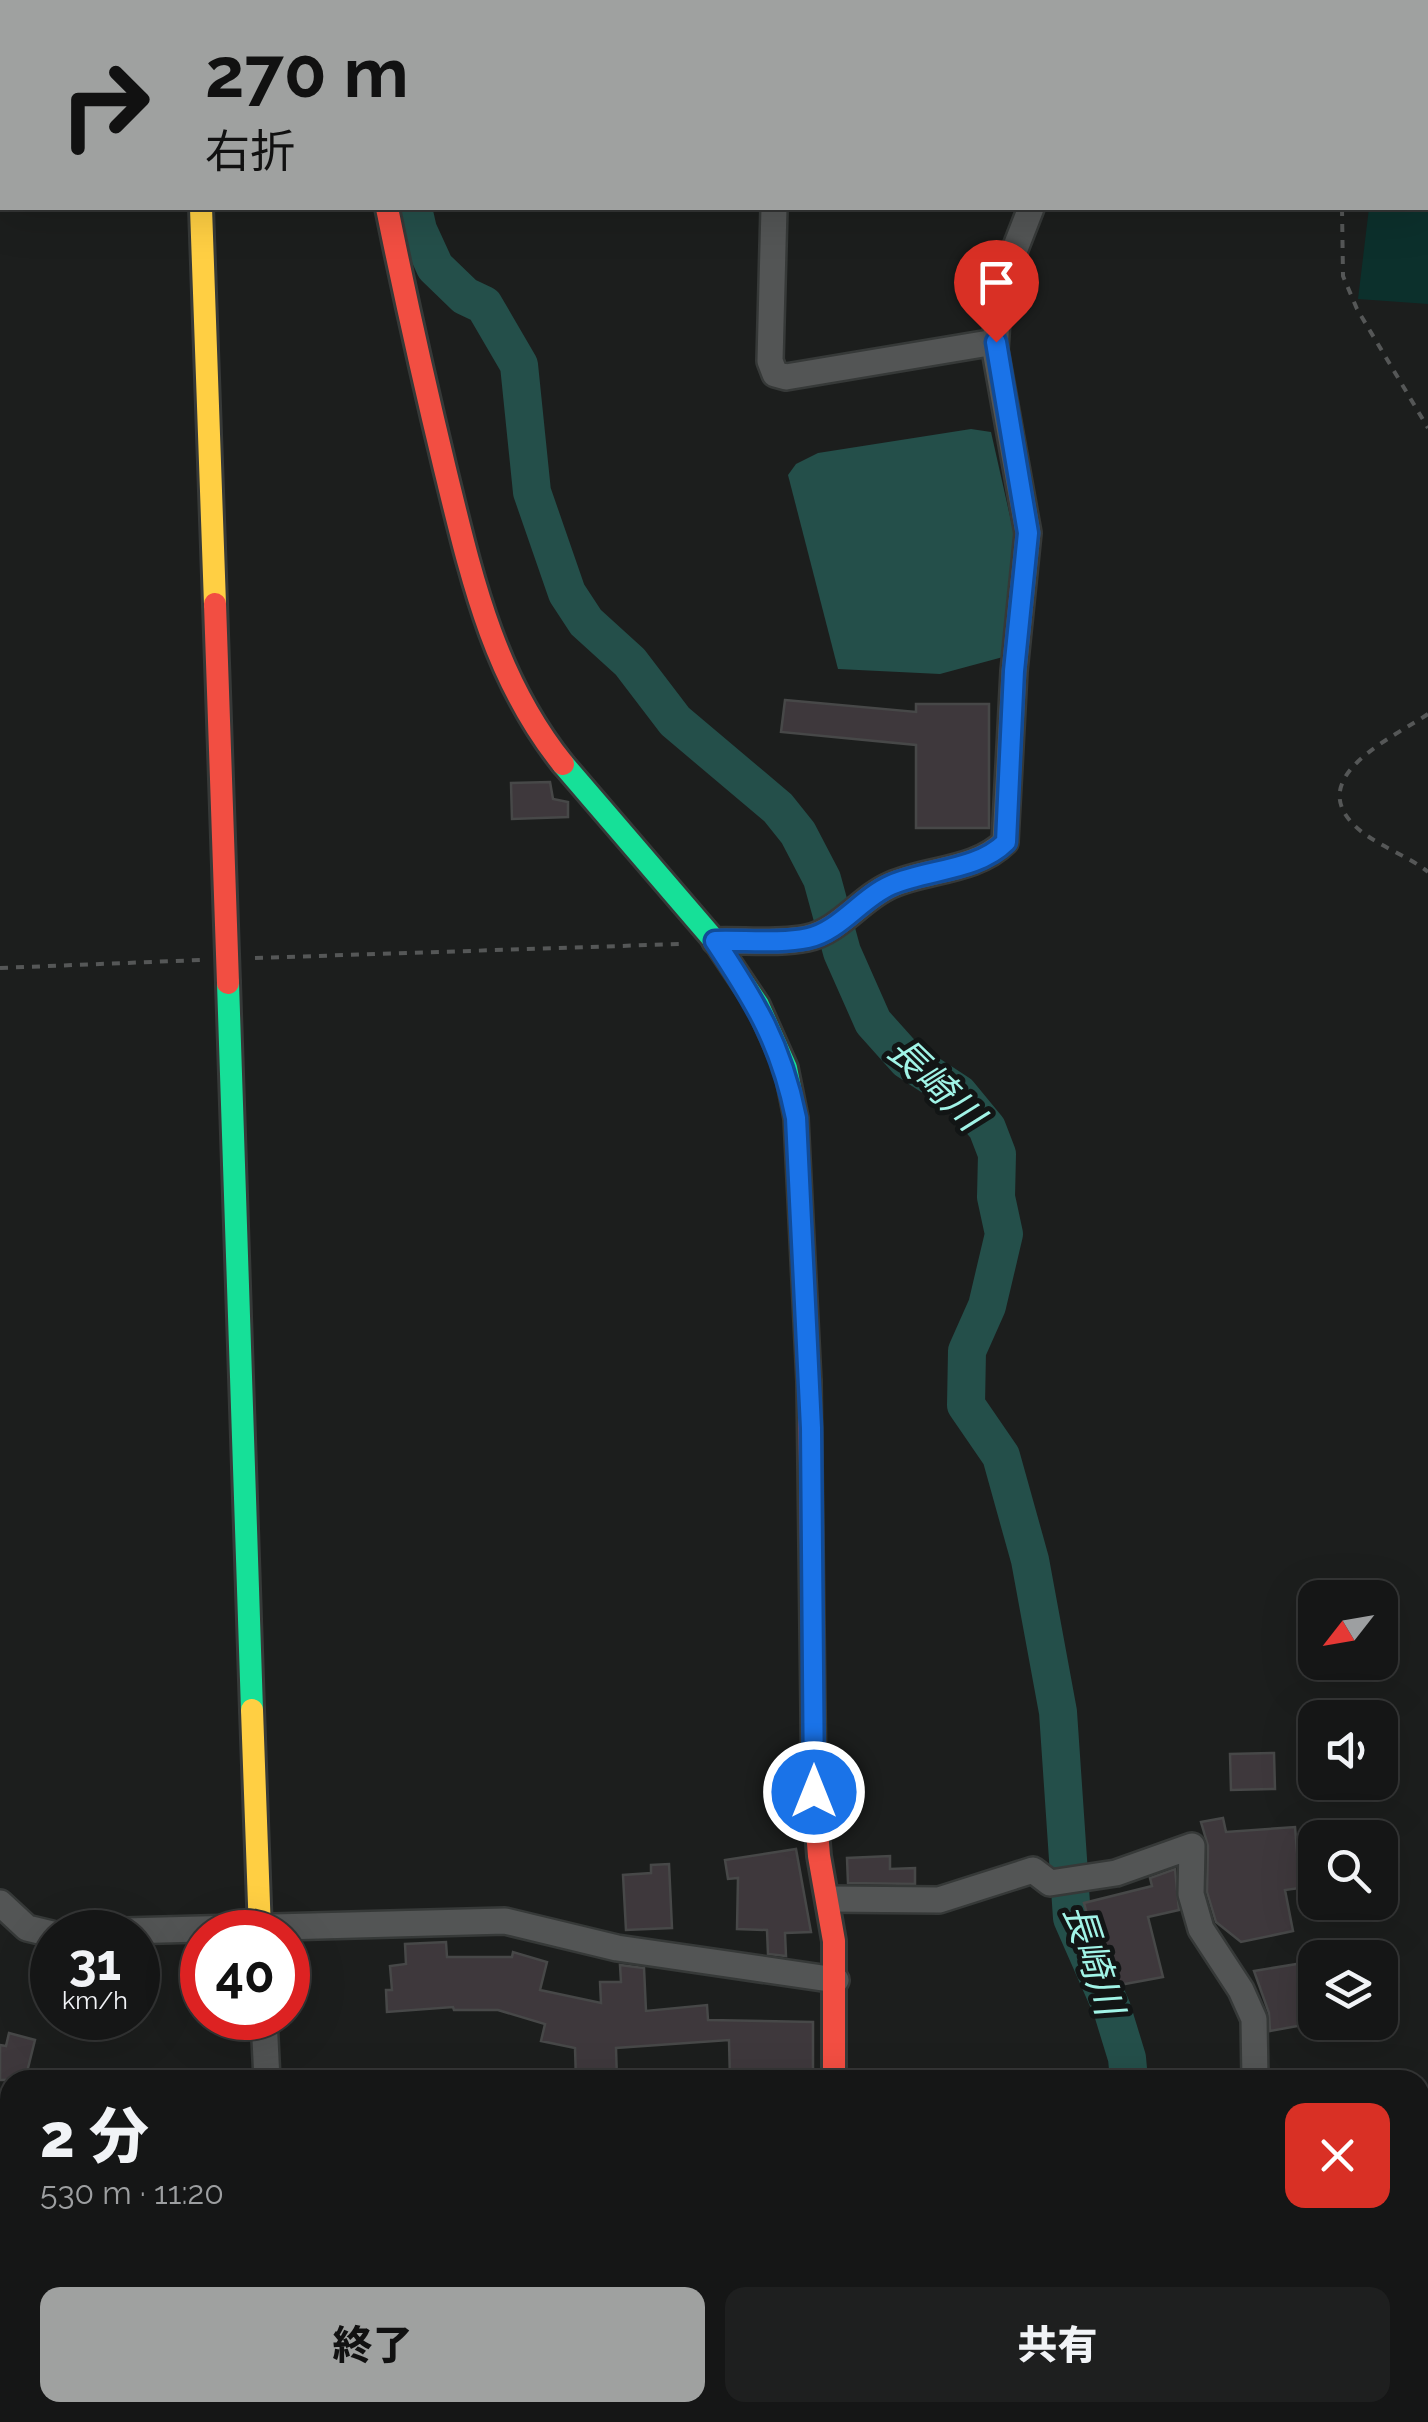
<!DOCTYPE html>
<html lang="ja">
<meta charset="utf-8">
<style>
:root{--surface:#151616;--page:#1e1f1f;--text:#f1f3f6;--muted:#9d9fa1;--line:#343535;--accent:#9fa1a0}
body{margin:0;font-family:Raleway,"Noto Sans JP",sans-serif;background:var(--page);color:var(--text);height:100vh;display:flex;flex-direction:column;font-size:38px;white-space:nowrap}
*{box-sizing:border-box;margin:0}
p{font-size:32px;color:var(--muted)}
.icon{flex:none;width:55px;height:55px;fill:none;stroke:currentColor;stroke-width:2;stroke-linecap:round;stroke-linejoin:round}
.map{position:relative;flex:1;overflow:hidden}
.sheet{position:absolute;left:0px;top:2070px;width:1430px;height:352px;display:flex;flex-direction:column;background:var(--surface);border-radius:30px 30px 0 0;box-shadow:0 10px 40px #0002,0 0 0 2px var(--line)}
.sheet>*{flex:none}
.hud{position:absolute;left:0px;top:0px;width:1430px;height:210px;box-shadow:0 10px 40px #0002,0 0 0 2px var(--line);background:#9fa1a0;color:#111;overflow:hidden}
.needle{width:65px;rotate:239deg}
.controls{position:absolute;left:1298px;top:1580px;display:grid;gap:20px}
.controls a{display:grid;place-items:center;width:100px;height:100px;border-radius:20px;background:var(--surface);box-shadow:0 10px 40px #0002,0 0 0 2px var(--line);font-size:50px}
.speed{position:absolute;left:30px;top:1910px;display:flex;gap:20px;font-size:50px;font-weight:700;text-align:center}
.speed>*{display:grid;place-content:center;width:130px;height:130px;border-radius:50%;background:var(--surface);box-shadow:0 10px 40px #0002,0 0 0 2px var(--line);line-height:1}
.speed small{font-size:25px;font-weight:400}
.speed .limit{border:15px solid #d22;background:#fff;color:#111}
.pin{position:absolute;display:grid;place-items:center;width:85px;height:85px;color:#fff;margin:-102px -42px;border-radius:50% 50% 50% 0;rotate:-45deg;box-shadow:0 0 10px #0007}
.pin .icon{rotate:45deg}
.me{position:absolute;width:110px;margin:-55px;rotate:0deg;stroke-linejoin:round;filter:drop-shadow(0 0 8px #0008)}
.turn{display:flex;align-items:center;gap:35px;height:210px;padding:0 40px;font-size:45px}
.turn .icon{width:130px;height:130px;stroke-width:2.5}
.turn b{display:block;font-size:70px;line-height:85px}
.round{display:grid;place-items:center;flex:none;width:105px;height:105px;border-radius:20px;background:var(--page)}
.summary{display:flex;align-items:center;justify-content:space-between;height:170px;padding:0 40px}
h1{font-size:60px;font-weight:800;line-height:75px}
.button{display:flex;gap:20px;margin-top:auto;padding:20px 40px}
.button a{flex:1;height:115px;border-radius:20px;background:var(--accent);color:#111;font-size:40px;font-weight:800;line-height:115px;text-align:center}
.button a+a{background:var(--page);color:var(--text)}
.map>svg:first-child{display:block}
.green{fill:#0c302c}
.water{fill:#244f4a}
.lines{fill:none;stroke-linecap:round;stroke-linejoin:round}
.stream{stroke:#244f4a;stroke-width:6}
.river{stroke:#244f4a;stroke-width:38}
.building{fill:#3e383c;stroke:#474848;stroke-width:2.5}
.lane-casing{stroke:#363938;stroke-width:18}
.street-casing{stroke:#363938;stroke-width:30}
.fast-casing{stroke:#363938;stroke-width:28}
.slow-casing{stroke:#363938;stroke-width:28}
.jam-casing{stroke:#363938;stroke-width:28}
.path{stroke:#555757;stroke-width:4;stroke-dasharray:8 8;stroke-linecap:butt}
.lane{stroke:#535555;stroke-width:12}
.street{stroke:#535555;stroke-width:25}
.fast{stroke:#16e098;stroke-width:22}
.slow{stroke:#ffcf43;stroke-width:22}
.jam{stroke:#f24e42;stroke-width:22}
.route-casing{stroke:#114b97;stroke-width:25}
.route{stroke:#1a73e8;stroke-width:18}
.labels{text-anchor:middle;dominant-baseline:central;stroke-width:10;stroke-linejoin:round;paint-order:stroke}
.water-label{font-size:38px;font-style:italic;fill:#a1f4e7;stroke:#121515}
</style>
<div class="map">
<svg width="1428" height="2422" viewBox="0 0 1428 2422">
<rect width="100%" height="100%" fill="#1c1e1d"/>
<g class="green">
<path d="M 1369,0 L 1428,0 L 1428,304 L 1358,299 L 1369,208 L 1428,208 L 1428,2 Z"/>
<path d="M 999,2412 L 1053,2413 L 1058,2422 L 847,2422 L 862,2417 Z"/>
</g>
<path class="water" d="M 971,429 L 991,432 L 1018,552 L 1003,657 L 940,674 L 838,669 L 788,475 L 796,464 L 818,453 Z"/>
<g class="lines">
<path class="stream" d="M 0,2104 L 8,2118"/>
<g class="river">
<path d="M 547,2 L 548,0"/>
<path d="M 413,208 L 418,230 L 435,267 L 465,296 L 484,305 L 519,365 L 532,492 L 567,593 L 586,622 L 630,662 L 675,721 L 778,808 L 798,833 L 822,879 L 842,952 L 873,1022 L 907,1060 L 959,1094 L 987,1128 L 997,1154 L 996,1197 L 1004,1234 L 987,1306 L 967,1351 L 966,1405 L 1001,1456 L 1030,1560 L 1058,1712 L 1072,1918 L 1112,2009 L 1127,2058 L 1129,2080"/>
<path d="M 1073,2412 L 1078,2422"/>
</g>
</g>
<g class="building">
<path d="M 785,700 L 916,712 L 916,704 L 989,704 L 989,828 L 916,828 L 916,745 L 781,732 Z"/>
<path d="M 550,782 L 553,799 L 568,802 L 568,817 L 512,819 L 511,783 Z"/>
<path d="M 1274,1753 L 1275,1789 L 1231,1790 L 1230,1754 Z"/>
<path d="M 1223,1818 L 1226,1832 L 1295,1827 L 1300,1888 L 1285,1890 L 1293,1931 L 1241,1942 L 1216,1922 L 1207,1892 L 1208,1846 L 1201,1822 Z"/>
<path d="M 796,1849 L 811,1932 L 785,1933 L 786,1956 L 768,1954 L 767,1930 L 737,1929 L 738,1878 L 728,1879 L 725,1860 Z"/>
<path d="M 890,1856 L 890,1869 L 915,1868 L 915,1884 L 848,1883 L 847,1858 Z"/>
<path d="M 669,1864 L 672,1928 L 626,1930 L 623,1875 L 651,1873 L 651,1865 Z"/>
<path d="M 1175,1869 L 1179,1910 L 1148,1917 L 1163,1977 L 1114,1986 L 1101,1934 L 1093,1936 L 1084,1903 L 1152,1886 L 1150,1878 Z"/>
<path d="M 446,1942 L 447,1957 L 512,1957 L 513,1952 L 547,1962 L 540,1990 L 601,2003 L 600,1982 L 621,1982 L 620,1965 L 644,1968 L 646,2011 L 707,2005 L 708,2020 L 813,2022 L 813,2079 L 730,2080 L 729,2040 L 616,2048 L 617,2080 L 576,2080 L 575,2048 L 541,2041 L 545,2024 L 498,2010 L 454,2010 L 453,2007 L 387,2012 L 386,1990 L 392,1990 L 390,1966 L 406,1964 L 405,1944 Z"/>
<path d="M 1303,1963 L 1314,2023 L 1270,2031 L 1269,2013 L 1254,1971 Z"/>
<path d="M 9,2033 L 35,2040 L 25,2080 L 0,2080 L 0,2045 L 6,2046 Z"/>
</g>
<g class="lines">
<defs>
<path id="lane" d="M 0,2343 L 10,2342"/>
<g id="street">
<path d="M 779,2 L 779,0"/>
<path d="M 1291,2 L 1295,0"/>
<path d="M 0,39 L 2,39"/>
<path d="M 774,208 L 770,361 L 775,374 L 786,377 L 995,342"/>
<path d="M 715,941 C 744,940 779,944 807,938 C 840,931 861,898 891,885 C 927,869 976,871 1005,842 L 1014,671 L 1028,533 L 995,350 L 999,290 L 1031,208"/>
<path d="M 829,1899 L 939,1900 L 1033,1870 L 1050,1883 L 1116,1873 L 1192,1846 L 1191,1894 L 1201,1929 L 1241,1990 L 1254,2019 L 1255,2080"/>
<path d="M 0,1903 L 27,1928 L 52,1934"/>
<path d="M 88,1932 L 505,1921 L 617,1948 L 836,1980"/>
<path d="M 264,2018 L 267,2080"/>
<path d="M 0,2122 L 10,2158"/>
<path d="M 283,2412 L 283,2422"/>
<path d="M 1318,2412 L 1320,2422"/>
<path d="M 38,2422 L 41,2412"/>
</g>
<g id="fast">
<path d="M 563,764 L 715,941 L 758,1005 L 786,1068 L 796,1118 L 809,1382"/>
<path d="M 228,983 L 252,1710"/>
</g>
<g id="slow">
<path d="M 201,208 L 215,604"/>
<path d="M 252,1710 L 260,1932"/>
<path d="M 828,2412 L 828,2422"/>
</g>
<g id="jam">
<path d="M 432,2 L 433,0"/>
<path d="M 387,208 C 405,296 424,382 445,469 C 471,575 493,677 563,764"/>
<path d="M 215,604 L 228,983"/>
<path d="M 809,1382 L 814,1792 L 819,1856 L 834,1941 L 834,2080"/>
</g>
</defs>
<use href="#lane" class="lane-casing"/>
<use href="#street" class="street-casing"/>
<use href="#fast" class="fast-casing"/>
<use href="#slow" class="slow-casing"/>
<use href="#jam" class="jam-casing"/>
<g class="path">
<path d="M 1349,0 L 1349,2"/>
<path d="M 224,2 L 225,0"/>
<path d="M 1342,208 L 1343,276 L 1357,309 L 1428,428"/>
<path d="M 1428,714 C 1394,737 1305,776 1354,825 C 1374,845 1406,854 1428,872"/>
<path d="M 255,958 L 680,944"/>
<path d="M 0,968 L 200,960"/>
</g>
<use href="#lane" class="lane"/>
<use href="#street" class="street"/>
<use href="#fast" class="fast"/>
<use href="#slow" class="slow"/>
<use href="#jam" class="jam"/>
</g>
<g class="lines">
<defs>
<path id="route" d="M 814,1792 L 811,1428 L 796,1118 C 781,1044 756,1003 715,941 C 744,940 779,944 808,938 C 840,931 861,898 891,885 C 927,869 977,871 1006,842 L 1014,671 L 1028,533 L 996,342"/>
</defs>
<use href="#route" class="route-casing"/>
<use href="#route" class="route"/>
</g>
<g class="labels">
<g class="water-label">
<text transform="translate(936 1083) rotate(44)">長崎川</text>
<text transform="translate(1094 1959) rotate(72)">長崎川</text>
</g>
</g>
</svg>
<div class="controls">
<a><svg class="needle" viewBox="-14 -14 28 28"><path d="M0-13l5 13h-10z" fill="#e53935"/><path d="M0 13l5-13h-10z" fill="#9d9fa1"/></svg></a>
<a><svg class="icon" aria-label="sound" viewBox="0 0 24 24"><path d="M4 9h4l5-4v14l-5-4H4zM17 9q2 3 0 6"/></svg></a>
<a><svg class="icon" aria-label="search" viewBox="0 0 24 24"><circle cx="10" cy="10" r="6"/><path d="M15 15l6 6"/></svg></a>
<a><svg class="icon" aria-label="layers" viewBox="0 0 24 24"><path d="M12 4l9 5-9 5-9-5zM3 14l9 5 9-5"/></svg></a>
</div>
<div class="speed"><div>31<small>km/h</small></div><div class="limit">40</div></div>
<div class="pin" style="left:996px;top:342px;background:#d93025"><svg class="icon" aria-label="arrive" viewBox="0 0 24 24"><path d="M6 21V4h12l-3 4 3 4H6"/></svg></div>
<svg class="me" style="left:814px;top:1792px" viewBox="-20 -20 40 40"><circle r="17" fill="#1a73e8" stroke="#fff" stroke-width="3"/><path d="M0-11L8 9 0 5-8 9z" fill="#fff"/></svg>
<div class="hud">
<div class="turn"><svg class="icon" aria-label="right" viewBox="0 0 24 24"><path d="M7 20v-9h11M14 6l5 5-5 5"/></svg><div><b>270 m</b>右折</div></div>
</div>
<section class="sheet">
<div class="summary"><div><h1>2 分</h1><p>530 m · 11:20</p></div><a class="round" style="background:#d93025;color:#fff"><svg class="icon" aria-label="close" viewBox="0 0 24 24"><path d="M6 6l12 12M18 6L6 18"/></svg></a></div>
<div class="button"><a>終了</a><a>共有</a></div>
</section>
</div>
